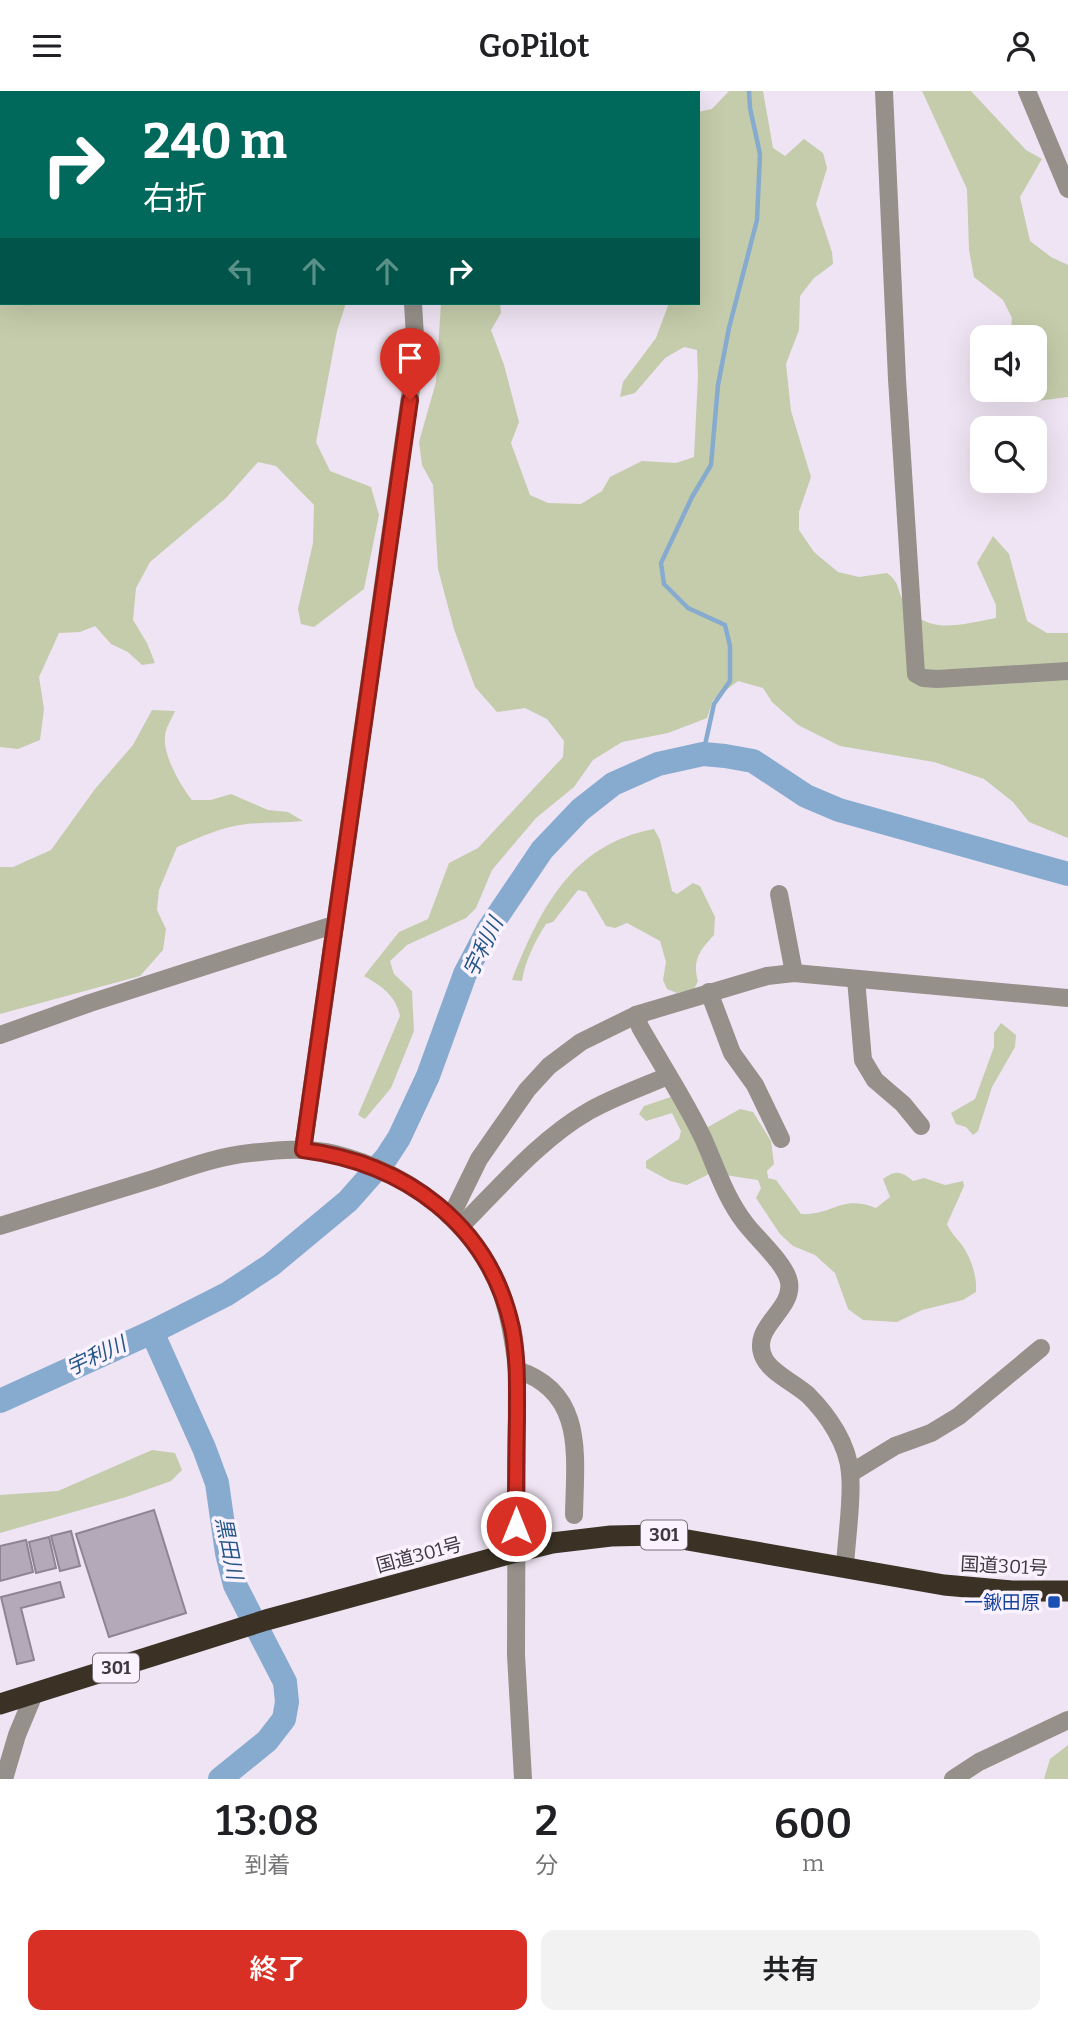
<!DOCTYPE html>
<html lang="ja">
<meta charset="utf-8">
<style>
:root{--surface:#fff;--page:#f2f2f2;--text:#202124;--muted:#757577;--accent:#d93025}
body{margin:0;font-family:Bitter,"Noto Sans JP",serif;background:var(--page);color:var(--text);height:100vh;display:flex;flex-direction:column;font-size:26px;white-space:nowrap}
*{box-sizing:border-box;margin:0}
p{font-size:23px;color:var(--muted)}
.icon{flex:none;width:38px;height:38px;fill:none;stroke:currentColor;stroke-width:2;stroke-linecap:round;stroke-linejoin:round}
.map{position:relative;height:1688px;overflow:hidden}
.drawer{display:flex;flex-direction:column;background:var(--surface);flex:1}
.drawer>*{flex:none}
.hud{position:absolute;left:0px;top:0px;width:700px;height:214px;box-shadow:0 7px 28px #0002;background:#00695c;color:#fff;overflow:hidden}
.fabs{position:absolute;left:970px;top:234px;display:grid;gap:14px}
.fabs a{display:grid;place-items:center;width:77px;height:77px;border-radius:14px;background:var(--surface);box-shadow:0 7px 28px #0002;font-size:35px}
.pin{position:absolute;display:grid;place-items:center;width:60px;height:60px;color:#fff;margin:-72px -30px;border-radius:50% 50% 50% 0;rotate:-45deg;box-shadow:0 0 7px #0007}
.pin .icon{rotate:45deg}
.me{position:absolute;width:77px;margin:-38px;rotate:0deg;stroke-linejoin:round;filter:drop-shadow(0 0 5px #0008)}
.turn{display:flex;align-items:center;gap:24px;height:147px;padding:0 28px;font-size:32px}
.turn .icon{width:91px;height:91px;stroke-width:2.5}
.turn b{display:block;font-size:49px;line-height:60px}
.lanes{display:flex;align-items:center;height:66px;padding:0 28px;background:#0003;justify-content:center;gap:35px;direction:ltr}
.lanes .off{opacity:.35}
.eta{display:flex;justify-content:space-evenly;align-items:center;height:119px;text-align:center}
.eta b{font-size:42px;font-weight:600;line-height:49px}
.button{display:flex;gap:14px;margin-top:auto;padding:14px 28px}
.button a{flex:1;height:80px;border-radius:14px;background:var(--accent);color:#fff;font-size:28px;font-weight:600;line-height:80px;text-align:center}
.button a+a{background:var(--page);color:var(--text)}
header{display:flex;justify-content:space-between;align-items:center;height:91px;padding:0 28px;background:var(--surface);font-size:32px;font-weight:600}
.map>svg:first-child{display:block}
.green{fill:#c4ccab}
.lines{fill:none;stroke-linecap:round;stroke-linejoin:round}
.stream{stroke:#87aacf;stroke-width:4.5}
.river{stroke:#87aacf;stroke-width:24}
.building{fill:#b3a9b8;stroke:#8e8493;stroke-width:2}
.minor{stroke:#95908a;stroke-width:18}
.highway{stroke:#3b3225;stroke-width:21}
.route-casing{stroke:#8d1f18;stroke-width:18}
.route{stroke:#d93025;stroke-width:12}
.transit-dot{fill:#1a4fb4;stroke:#fbf2ff;stroke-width:2.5}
.labels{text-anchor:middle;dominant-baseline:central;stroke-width:7;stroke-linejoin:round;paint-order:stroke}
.shield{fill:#fbf2ff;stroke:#767079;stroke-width:2}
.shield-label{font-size:18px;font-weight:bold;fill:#3d393f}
.street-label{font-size:19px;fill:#3d393f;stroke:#fbf2ff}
.transit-label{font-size:19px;fill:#164399;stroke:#fbf2ff;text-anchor:end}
.water-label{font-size:21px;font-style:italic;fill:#245687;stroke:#fbf2ff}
</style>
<header><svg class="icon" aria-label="menu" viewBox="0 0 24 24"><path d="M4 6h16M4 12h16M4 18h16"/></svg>GoPilot<svg class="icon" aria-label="person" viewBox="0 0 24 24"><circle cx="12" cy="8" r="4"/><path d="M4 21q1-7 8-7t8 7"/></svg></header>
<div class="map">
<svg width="1068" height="1688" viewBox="0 0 1068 1688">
<rect width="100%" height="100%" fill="#efe4f3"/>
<g class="green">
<path d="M 0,0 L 273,2 L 2,2 L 2,212 L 346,212 L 337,240 L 316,351 L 330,380 L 371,396 L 379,424 L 364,498 L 314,536 L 301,533 L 298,518 L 313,452 L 314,414 L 276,375 L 258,371 L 226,407 L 150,471 L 136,497 L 133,529 L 147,552 L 155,572 L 142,574 L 128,561 L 111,553 L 95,535 L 80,541 L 59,542 L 39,586 L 44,618 L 40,649 L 18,658 L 0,656 Z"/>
<path d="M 729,0 L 763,0 L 773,57 L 785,65 L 804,48 L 823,62 L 827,77 L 816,113 L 832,161 L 833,173 L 814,187 L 800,205 L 799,239 L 786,273 L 791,320 L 811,386 L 799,421 L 799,439 L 814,461 L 838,481 L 859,486 L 887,482 C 901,493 896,497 903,509 C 925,547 961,533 996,527 L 996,514 L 977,472 L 993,445 L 1009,463 L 1027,530 L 1047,542 L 1068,542 L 1068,747 L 1029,731 L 1013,711 L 984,688 L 934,671 L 840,655 L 798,634 L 772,611 L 763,597 L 738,590 L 713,609 L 707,627 L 668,642 L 622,651 L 593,669 L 574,696 L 536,727 L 492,779 L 476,817 L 466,827 L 407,854 L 390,870 L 394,883 L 412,900 L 414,940 L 391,997 L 365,1028 L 358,1024 L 400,925 C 396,905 382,895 364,885 L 399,841 L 428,828 L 449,772 L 478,757 L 563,666 L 564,650 L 547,628 L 525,617 L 497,621 L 475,596 L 454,538 L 438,478 L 433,394 L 422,374 L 419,351 L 436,291 L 441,212 L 500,212 L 501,222 L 491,239 L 504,274 L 519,331 L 511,352 L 530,404 L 548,412 L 581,413 L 602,400 L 610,386 L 642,370 L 676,372 L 694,366 L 698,285 L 697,259 L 684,256 L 665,267 L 635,302 L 620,306 L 623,291 L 656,247 L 669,212 L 698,212 L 698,21 L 712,18 Z"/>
<path d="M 922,0 L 971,0 L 1026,59 L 1042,68 L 1020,106 L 1030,150 L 1051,166 L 1068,174 L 1068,306 L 1037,310 L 989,299 L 1034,299 L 1034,247 L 1010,247 L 1012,227 L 1003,209 L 974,186 L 969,159 L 967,98 Z"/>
<path d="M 152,619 L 175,620 C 172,627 165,638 165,646 C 163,664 181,696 192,709 L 211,709 L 231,703 L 268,719 L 288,721 L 303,730 C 284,732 266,731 247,733 C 223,735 198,747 177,756 L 159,799 L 157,819 L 166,838 L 163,859 L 140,885 L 0,923 L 0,776 L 13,776 L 51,759 L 95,698 L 133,654 Z"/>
<path d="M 654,738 L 660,749 L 672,800 L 677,803 L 693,792 L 700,795 L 715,826 L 714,844 C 700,859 692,869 698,890 L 694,898 L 677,902 L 667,898 L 663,889 L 666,871 L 660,850 L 627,832 L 615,837 L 606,835 L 586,801 L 578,799 L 553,831 L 546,833 C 535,850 525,870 522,890 L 512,889 C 540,818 572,753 654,738 Z"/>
<path d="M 1001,932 L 1016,944 L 1015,956 L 992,996 L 978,1040 L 973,1044 L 966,1036 L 956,1033 L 951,1022 L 975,1008 L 994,956 L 994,942 Z"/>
<path d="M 671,1006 L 695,1039 L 708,1036 L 740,1018 L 753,1021 L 771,1050 L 774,1073 L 767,1080 L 768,1087 L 776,1089 L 801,1123 C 832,1125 841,1103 876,1117 L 890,1106 L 883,1088 C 896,1079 901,1080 913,1090 L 924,1087 L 945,1094 L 963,1090 L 964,1095 L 947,1133 C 951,1143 958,1148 964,1157 C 972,1170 977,1186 976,1201 L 963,1209 L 922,1219 L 897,1231 L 863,1229 L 848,1218 L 835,1182 L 815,1164 L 793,1155 L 780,1143 L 756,1107 L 761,1097 L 758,1089 L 711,1082 L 687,1094 L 670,1090 L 646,1077 L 646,1070 L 679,1048 L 681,1040 L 672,1022 L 646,1030 L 639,1023 L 644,1015 Z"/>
<path d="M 152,1359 L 175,1362 L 182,1379 L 171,1390 L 126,1406 L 0,1442 L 0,1404 L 58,1400 Z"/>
<path d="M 1068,1654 L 1068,1688 L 1044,1688 L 1050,1668 Z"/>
</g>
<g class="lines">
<path class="stream" d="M 703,663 L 714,613 L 730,590 L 730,555 L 725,534 L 688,517 L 664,493 L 661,472 L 692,406 L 711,374 L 718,294 L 729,237 L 757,129 L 760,63 L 750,17 L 749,0"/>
<g class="river">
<path d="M 152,1241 L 204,1357 L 217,1392 L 227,1462 L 235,1494 L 285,1591 L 287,1611 L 284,1628 L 267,1650 L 220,1688"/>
<path d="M 0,1310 L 152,1241 L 227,1203 L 271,1174 L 348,1110 L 386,1067 L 399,1047 L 428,985 L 465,883 L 488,839 L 542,759 L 580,719 L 613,693 L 658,673 L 703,663 L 725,665 L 753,670 L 806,705 L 839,719 L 1068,783"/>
</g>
</g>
<g class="building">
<path d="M 154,1419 L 186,1522 L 109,1546 L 76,1443 Z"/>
<path d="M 71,1440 L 80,1475 L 60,1480 L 51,1445 Z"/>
<path d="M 49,1446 L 56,1477 L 36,1482 L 29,1451 Z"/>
<path d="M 26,1449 L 33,1481 L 0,1490 L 0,1455 Z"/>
<path d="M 60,1491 L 64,1506 L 21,1517 L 34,1569 L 17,1573 L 1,1506 Z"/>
</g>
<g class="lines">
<g class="minor">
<path d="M 385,0 L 386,2"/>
<path d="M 884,0 L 897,288 L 916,583 L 923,587 L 937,588 L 1068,580"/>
<path d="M 1027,0 L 1068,98"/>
<path d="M 779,803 L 794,882"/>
<path d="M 856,888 L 863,969 L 875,989 L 903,1013 L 921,1035"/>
<path d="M 709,901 L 732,962 L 755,994 L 781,1048"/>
<path d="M 636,924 L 640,936 C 661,973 685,1009 703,1047 C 716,1076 725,1106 745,1132 C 756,1147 786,1173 789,1191 C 794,1220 749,1236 764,1267 C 770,1281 796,1293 808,1304 C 828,1324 848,1353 850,1382 C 853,1408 846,1449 845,1477"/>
<path d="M 0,944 L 90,912 L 327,836 L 335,835"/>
<path d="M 303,1059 L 416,263 L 413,212"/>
<path d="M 449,1125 L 456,1115 L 479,1068 L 527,999 L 549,975 L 581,951 L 636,924 L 767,885 L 794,882 L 1068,907"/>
<path d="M 0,1135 C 51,1119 102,1104 153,1088 C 184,1078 218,1065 250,1062 C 278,1059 308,1056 335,1063 C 407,1081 474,1130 501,1201 C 510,1226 514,1252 517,1279 L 516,1564 L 523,1688"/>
<path d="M 460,1136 C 499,1097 540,1048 589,1020 C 614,1006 642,996 668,985"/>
<path d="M 517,1279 C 586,1301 575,1366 574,1424"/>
<path d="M 851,1382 L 895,1355 L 931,1342 L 959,1325 L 1041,1257"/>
<path d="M 4,1688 L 17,1644 L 32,1608 L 32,1603"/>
<path d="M 953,1688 L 979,1671 L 1068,1629"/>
</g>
<path class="highway" d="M 0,1613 L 266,1529 L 516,1461 L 552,1452 L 611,1445 L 659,1444 L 944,1494 L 1012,1500 L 1068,1500"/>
</g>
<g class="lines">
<defs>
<path id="route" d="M 410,309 L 303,1059 C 404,1072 489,1132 512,1237 C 518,1267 517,1297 517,1328 C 516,1363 516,1399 516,1435"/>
</defs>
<use href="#route" class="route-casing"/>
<use href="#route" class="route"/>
</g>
<rect class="transit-dot" x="1047" y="1504" width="14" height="14" rx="3.5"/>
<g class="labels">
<g class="shield">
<rect x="641" y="1429.5" width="46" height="29" rx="5"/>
<rect x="93" y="1562.5" width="46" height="29" rx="5"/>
</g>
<g class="shield-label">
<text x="664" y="1444">301</text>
<text x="116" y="1577">301</text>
</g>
<g class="street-label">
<text transform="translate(419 1464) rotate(-15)">国道301号</text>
<text transform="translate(1004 1475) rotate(3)">国道301号</text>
</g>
<g class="transit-label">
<text x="1040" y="1511">一鍬田原</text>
</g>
<g class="water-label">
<text transform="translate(483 856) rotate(-64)">宇利川</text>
<text transform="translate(96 1265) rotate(-25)">宇利川</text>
<text transform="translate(229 1457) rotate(79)">黒田川</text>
</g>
</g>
</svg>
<div class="fabs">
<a><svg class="icon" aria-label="sound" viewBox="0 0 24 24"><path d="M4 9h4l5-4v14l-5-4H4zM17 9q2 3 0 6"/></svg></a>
<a><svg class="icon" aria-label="search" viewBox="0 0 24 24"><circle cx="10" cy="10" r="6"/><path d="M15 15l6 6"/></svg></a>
</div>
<div class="pin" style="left:410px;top:309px;background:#d93025"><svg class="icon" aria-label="arrive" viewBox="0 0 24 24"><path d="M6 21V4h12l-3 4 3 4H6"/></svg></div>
<svg class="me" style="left:516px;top:1435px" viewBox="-20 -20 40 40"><circle r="17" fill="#d93025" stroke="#fff" stroke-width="3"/><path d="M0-11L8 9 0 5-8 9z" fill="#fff"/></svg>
<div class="hud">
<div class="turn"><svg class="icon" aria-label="right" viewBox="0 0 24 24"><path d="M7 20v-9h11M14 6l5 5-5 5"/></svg><div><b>240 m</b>右折</div></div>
<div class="lanes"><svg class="icon off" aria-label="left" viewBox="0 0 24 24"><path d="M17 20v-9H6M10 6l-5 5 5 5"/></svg><svg class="icon off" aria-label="ahead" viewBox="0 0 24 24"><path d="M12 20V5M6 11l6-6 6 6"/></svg><svg class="icon off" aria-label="ahead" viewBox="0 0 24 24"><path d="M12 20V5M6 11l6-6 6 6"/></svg><svg class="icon" aria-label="right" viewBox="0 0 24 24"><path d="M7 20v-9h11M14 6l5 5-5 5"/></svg></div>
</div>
</div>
<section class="drawer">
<div class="eta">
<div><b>13:08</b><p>到着</p></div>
<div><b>2</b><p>分</p></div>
<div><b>600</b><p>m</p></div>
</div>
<div class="button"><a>終了</a><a>共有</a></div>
</section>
